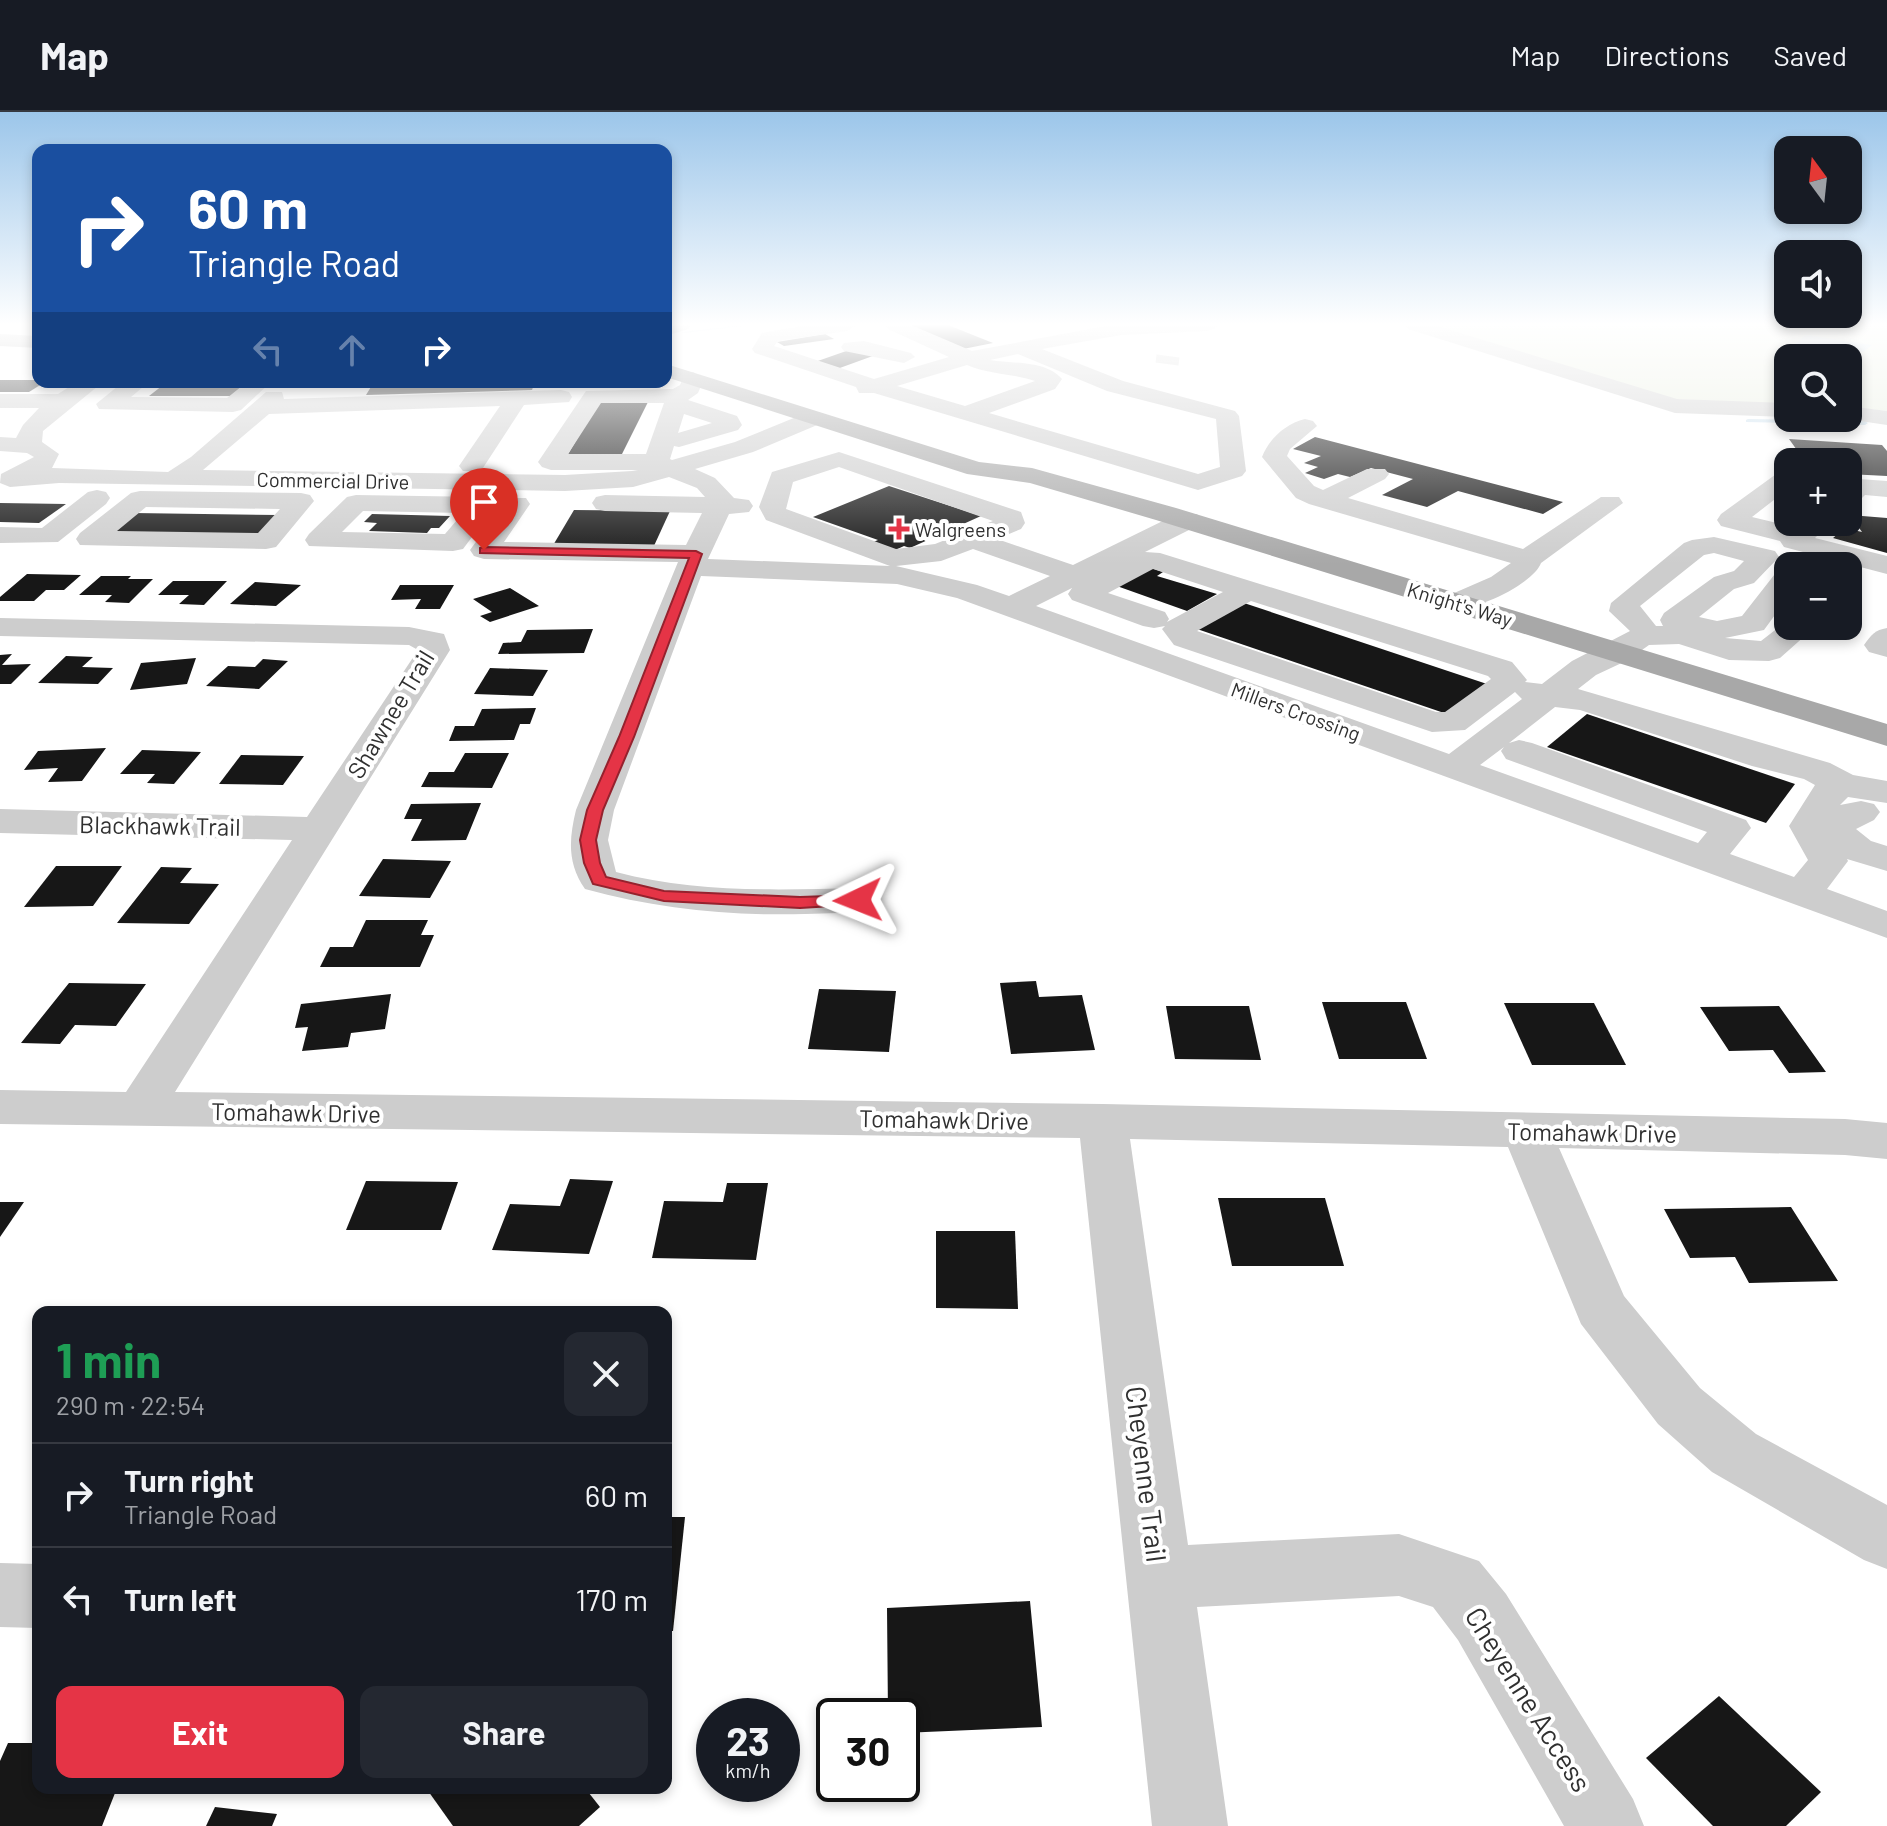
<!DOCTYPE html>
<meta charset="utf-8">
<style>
:root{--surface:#171b24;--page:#242831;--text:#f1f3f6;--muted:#9ea1a6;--line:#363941;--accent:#e53446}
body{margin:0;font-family:Barlow,sans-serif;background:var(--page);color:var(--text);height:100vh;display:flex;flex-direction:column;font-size:30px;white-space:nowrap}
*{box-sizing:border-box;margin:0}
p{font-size:26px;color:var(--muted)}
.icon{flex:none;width:44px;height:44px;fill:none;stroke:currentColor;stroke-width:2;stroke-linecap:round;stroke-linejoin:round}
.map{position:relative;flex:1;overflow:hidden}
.panel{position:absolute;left:32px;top:1194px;width:640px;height:488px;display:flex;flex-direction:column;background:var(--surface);border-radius:16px;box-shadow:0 4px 12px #0003}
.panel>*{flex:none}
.guide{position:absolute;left:32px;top:32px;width:640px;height:244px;border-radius:16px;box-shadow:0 4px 12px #0003;background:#1a4fa0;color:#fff;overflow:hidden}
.needle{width:52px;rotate:345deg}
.fabs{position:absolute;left:1774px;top:24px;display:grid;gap:16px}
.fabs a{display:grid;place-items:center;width:88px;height:88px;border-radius:16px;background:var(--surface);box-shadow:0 4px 12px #0003;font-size:40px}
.speed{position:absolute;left:696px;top:1586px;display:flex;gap:16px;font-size:40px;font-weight:700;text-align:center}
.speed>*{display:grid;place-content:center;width:104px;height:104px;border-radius:50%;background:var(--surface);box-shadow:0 4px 12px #0003;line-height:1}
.speed small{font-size:20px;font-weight:400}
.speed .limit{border:4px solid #111;border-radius:12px;background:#fff;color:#111}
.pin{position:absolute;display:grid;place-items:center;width:68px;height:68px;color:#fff;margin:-82px -34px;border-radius:50% 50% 50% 0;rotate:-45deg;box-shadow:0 0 8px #0007}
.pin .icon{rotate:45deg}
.me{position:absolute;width:88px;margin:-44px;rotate:268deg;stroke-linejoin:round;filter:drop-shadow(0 0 6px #0008)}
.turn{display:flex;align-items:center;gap:28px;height:168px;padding:0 24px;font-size:36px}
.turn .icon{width:104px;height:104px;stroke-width:2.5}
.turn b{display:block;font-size:56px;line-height:68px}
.lanes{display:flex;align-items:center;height:76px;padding:0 24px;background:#0003;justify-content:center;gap:40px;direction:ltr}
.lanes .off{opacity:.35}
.round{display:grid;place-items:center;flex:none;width:84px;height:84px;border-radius:16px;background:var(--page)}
.overview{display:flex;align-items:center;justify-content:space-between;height:136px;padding:0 24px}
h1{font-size:48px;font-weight:700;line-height:60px;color:#1e9e55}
.primary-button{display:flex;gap:16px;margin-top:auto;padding:16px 24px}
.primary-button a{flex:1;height:92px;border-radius:16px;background:var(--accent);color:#fff;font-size:32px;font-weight:700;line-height:92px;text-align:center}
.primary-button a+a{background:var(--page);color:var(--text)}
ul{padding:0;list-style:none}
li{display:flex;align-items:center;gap:24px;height:104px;padding:0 24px;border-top:2px solid var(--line)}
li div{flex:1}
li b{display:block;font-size:30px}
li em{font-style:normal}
header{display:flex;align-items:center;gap:48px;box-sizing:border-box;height:112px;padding:0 40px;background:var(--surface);border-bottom:2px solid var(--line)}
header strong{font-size:38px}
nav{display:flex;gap:44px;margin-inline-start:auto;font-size:28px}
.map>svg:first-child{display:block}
.green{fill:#e7edde}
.water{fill:#cbe0ed}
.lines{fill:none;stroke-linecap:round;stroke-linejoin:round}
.stream{fill:#cbe0ed;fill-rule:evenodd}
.building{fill:#171717}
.minor-tunnel{stroke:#d6d6d6;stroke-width:23;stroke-dasharray:23 11;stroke-linecap:butt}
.minor{fill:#cdcdcd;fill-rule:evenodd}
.major{fill:#a8a8a8;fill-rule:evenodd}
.route{fill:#e53446;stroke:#95222e;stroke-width:2}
.poi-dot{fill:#e53446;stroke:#fff;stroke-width:3}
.labels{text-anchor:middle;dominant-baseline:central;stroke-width:8;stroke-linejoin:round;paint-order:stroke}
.far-street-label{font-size:20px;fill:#303030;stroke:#fff}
.far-poi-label{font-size:20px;fill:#303030;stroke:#fff;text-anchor:start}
.street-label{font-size:24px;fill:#303030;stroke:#fff}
.near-street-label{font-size:28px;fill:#303030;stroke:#fff}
</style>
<header>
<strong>Map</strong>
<nav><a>Map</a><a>Directions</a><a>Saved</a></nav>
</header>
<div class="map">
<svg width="1887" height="1714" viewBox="0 0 1887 1714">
<rect width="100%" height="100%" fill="#fff"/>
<path class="green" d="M 1432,213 L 1887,213 L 1887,299 L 1848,295 L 1848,246 L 1788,246 L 1788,292 L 1673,287 Z"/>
<path class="water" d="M 1806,223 L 1872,233 L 1863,240 L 1808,232 L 1831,238 L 1790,236 Z"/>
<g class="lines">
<g class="stream">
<path d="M 742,213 L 753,213 L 684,221 L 682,220 Z"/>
<path d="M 1748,307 L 1865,309 L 1868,311 L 1865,313 L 1746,310 L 1746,308 Z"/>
</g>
</g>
<g class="building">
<path d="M 906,213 L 948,213 L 993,231 L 963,237 Z"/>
<path d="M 825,222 L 834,227 L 784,234 L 777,230 Z"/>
<path d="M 852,237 L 881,241 L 837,257 L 812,251 Z"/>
<path d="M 0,268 L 38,268 L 45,270 L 29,280 L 0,280 Z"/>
<path d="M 167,270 L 247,270 L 231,284 L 149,284 Z"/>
<path d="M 374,270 L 447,272 L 535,270 L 532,278 L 366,283 Z"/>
<path d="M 600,288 L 649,288 L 621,344 L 567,344 Z"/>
<path d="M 1315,325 L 1563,390 L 1543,402 L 1458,379 L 1427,395 L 1382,383 L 1413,367 L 1371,356 L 1350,365 L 1338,362 L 1324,367 L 1305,361 L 1318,355 L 1304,351 L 1321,344 L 1293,337 Z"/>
<path d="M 1789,327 L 1882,333 L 1887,339 L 1887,364 L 1848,362 L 1848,350 L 1804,348 Z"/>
<path d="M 889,374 L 981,404 L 910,436 L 904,434 L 891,440 L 869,432 L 878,428 L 813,405 Z"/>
<path d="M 0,391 L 66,392 L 39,411 L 0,410 Z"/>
<path d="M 574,398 L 670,399 L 653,436 L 552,435 Z"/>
<path d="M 133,401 L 278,403 L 256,424 L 107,422 Z"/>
<path d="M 372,402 L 450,404 L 439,416 L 431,416 L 427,421 L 369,419 L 377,411 L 364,410 Z"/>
<path d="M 1850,403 L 1887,406 L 1887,441 L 1833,426 L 1845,416 L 1862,420 Z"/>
<path d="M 1151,456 L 1163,460 L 1157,464 L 1217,482 L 1187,499 L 1114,473 Z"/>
<path d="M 27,462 L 81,463 L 64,478 L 46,478 L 34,489 L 0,489 L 0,485 Z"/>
<path d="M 101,464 L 131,464 L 128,467 L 153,467 L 129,491 L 105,490 L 112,483 L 79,483 Z"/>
<path d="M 173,469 L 227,469 L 204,493 L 179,492 L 189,483 L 158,483 Z"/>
<path d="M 255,470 L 301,473 L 276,494 L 230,492 Z"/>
<path d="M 400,473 L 454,473 L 440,497 L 415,497 L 421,487 L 391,488 Z"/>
<path d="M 510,476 L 539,494 L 490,510 L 480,504 L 492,500 L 473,487 Z"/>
<path d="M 1244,491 L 1490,573 L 1447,602 L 1197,517 Z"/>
<path d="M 593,517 L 584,541 L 498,542 L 503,531 L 521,530 L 527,518 Z"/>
<path d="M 12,542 L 2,553 L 31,552 L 11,572 L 0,572 L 0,543 Z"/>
<path d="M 66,544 L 93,545 L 82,555 L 113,556 L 98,572 L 38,571 Z"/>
<path d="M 196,546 L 187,572 L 130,578 L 141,551 Z"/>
<path d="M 263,547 L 288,549 L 259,577 L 206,574 L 228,554 L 255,555 Z"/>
<path d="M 490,556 L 548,558 L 533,584 L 474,582 Z"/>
<path d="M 536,596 L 530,612 L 520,612 L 514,628 L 449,629 L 455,614 L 474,614 L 482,597 Z"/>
<path d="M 1587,602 L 1795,672 L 1766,711 L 1547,635 Z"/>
<path d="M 106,636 L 82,669 L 48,670 L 58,656 L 24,658 L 38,639 Z"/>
<path d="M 142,638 L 201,640 L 174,672 L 147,671 L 155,662 L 120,662 Z"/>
<path d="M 465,641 L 509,641 L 492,676 L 421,675 L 429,660 L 454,660 Z"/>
<path d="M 241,643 L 304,644 L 283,673 L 219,672 Z"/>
<path d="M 481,691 L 466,728 L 411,729 L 422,707 L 404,707 L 411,692 Z"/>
<path d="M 383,747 L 451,749 L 430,786 L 359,784 Z"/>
<path d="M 56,754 L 122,754 L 93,794 L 24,795 Z"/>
<path d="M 161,755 L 192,756 L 180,771 L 219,772 L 189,812 L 117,811 Z"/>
<path d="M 366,808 L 428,808 L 421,823 L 434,823 L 420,855 L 320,855 L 330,835 L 353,835 Z"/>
<path d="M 1036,869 L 1039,885 L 1082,883 L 1095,938 L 1011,942 L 1000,871 Z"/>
<path d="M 69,871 L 146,872 L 116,914 L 75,913 L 60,932 L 21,931 Z"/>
<path d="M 819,877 L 896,879 L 889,940 L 808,937 Z"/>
<path d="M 391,882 L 385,917 L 351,921 L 348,935 L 302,939 L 308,915 L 295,916 L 301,892 Z"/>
<path d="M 1322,890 L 1406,890 L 1427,947 L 1339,947 Z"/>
<path d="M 1504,891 L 1594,891 L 1626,953 L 1532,953 Z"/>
<path d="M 1166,894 L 1249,894 L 1261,948 L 1175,947 Z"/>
<path d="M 1779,894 L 1826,960 L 1789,961 L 1773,938 L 1729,939 L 1700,895 Z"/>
<path d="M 570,1067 L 613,1069 L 589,1142 L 492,1138 L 510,1092 L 560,1094 Z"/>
<path d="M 366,1069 L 458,1070 L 441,1118 L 346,1118 Z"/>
<path d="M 727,1071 L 768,1071 L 756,1148 L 652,1146 L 664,1089 L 723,1090 Z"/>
<path d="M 1218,1086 L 1325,1086 L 1344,1154 L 1232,1154 Z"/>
<path d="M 0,1090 L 24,1090 L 0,1125 Z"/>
<path d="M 1791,1095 L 1838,1169 L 1749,1171 L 1735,1145 L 1690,1146 L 1664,1097 Z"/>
<path d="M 936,1119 L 1015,1119 L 1018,1197 L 936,1196 Z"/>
<path d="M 666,1405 L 685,1405 L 673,1519 L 666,1519 Z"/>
<path d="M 1030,1489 L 1042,1615 L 902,1621 L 902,1604 L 888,1604 L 887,1496 Z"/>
<path d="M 1719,1584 L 1821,1680 L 1786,1714 L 1713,1714 L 1646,1646 Z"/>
<path d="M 8,1631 L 38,1631 L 38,1676 L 117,1676 L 102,1714 L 0,1714 L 0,1649 Z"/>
<path d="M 426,1676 L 585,1676 L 600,1695 L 579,1714 L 453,1714 Z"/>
<path d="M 215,1695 L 277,1702 L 272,1714 L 206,1714 Z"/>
</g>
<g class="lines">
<path class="minor-tunnel" d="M 1167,252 L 1168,244"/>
<g class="minor">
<path d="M 807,213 L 857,213 L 847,219 L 778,229 L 774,234 L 874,267 L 949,245 L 888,217 L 885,213 L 911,213 L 972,239 L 1111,213 L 1217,213 L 1214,217 L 1207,219 L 1121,223 L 1042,237 L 1123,269 L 1235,299 L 1239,304 L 1246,359 L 1242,364 L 1198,378 L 874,281 L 859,281 L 856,275 L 755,241 L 752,237 L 762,221 ZM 1018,242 L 1107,279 L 1216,307 L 1220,355 L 1198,362 L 989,301 L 1055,277 L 1062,267 C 1046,248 1013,252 990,248 ZM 967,253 C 990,263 1012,261 1035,269 L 965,294 L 897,274 Z"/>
<path d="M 1405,213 L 1434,213 L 1677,287 L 1788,291 L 1788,305 L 1675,301 L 1408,217 Z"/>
<path d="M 864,229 L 911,241 L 915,245 L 904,251 L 844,239 L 841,235 L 844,231 Z"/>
<path d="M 693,260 L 704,267 L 698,281 L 688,288 L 737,304 L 742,313 L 738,318 L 679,335 L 674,334 L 670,347 L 672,348 L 735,330 L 806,301 L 822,301 L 826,306 L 822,311 L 753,340 L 695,357 L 715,366 L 734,386 L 749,388 L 753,394 L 749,400 L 729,402 L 708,447 L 890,454 L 766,408 L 759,395 L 772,360 L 839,340 L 1021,400 L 1025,411 L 1021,417 L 997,427 L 1073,453 L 1177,402 L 1197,402 L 1201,408 L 1197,414 L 1145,440 L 1160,441 L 1512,550 L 1527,568 L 1525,570 L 1542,572 L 1572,549 L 1630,519 L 1609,499 L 1611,491 L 1684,431 L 1692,428 L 1714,425 L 1775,439 L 1779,445 L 1754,471 L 1734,477 L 1699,505 L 1717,509 L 1742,504 L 1778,458 L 1788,455 L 1788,485 L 1764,518 L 1725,526 L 1761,529 L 1788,508 L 1788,514 L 1816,514 L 1780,546 L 1769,549 L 1729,548 L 1679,532 L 1649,533 L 1628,548 L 1596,563 L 1578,577 L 1830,651 L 1853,663 L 1887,669 L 1887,691 L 1848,685 L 1840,693 L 1861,689 L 1874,692 L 1880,700 L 1874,708 L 1856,717 L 1871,729 L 1887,734 L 1887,759 L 1847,747 L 1848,749 L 1827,777 L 1887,799 L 1887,826 L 957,486 L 897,472 L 701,464 L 614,698 L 608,728 L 616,760 C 695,781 777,778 858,776 L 873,779 L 879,788 L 873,797 C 851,802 828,801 805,802 C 729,804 658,797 585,777 C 567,751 569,727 576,698 L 678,450 L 484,447 L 474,444 L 470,438 L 508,386 L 526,386 L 530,392 L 504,430 L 686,433 L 702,401 L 605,399 L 596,397 L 592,391 L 596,385 L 605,383 L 705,385 L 697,376 L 669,365 L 633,375 L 565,379 L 59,371 L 10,375 L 0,371 L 1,362 L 34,345 L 27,341 L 0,339 L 0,325 L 16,326 L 23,313 L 39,296 L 0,296 L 0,282 L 58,282 L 77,270 L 103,270 L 43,319 L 42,330 L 59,342 L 52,356 L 168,360 L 191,345 L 266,280 L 282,280 L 284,287 L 561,278 L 569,280 L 572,285 L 569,290 L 524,293 L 481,359 L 463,359 L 459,354 L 500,294 L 269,302 L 203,358 L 565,363 L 632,359 L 638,358 L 551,358 L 542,355 L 538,350 L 586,279 L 673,277 L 680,273 L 685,262 ZM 601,291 L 664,291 L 646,342 L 568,342 ZM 684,302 L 712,311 L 678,321 ZM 839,355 L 993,409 L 935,432 L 896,437 L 786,397 L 793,370 ZM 973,437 L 1050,464 L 1009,484 L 977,473 L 896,454 L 941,449 ZM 1714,441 L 1744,449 L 1734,459 L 1714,465 L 1664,501 L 1660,508 L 1663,514 L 1656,514 L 1640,494 L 1704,443 ZM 1153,457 L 1223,480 L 1167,510 L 1169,507 L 1165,500 L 1108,481 ZM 1072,476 L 1068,482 L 1072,488 L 1143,514 L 1154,516 L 1165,514 L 1162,517 L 1174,533 L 1432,620 L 1465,618 L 1515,580 L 1522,587 L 1449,642 L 1036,494 ZM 1251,489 L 1488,564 L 1491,567 L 1445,600 L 1436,600 L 1197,519 ZM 1555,595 L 1580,598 L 1752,654 L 1804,667 L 1815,673 L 1789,714 L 1808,748 L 1794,765 L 1730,742 L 1751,716 L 1746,708 L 1532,631 L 1519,628 L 1509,631 ZM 1504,635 L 1501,639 L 1506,647 L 1707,720 L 1698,731 L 1480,653 Z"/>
<path d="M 123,270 L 149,270 L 131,285 L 227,286 L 247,270 L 271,270 L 241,298 L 233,300 L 99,297 L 96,292 Z"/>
<path d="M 1848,294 L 1887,299 L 1887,313 L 1840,306 L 1848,306 Z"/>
<path d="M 1305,307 L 1313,309 L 1317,314 L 1290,337 L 1287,344 L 1314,374 L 1323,378 L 1367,357 L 1385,357 L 1389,362 L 1385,367 L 1348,386 L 1523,437 L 1601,385 L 1619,385 L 1623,391 L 1541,451 C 1533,473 1468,503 1445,497 L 1441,491 L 1445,485 L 1491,465 L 1511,451 L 1309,392 L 1296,386 L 1262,345 C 1269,327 1285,312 1305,307 Z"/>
<path d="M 1788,357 L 1788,377 L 1752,405 L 1794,415 L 1801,410 L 1824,410 L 1827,414 L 1815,426 L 1887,444 L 1887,462 L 1784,435 L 1780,429 L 1721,414 L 1717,408 L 1721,402 L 1779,360 Z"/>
<path d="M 1859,367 L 1887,369 L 1887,385 L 1865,383 L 1857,391 L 1848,393 L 1848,371 Z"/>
<path d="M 97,378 L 106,380 L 110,386 L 106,392 L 58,430 L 0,431 L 0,415 L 42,416 L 88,380 Z"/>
<path d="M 140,379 L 301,381 L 310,383 L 314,389 L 276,435 L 266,437 L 80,433 L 76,427 L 80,421 L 131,381 ZM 146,395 L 280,397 L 258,421 L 117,419 Z"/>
<path d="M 356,383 L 483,385 L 492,387 L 496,393 L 463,437 L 453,439 L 309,434 L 305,428 L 309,422 L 347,385 ZM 363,399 L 463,401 L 445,422 L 342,420 Z"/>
<path d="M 0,506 L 409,515 L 444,522 L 450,538 L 175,980 L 1103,992 L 1845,1007 L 1887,1011 L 1887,1047 L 1845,1043 L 1559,1036 L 1624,1184 L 1700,1276 L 1756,1322 L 1887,1393 L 1887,1457 L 1864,1448 L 1712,1360 L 1658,1312 L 1581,1212 L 1508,1035 L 1130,1027 L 1188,1433 L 1399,1422 L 1479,1449 L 1506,1482 L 1633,1687 L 1644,1714 L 1564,1714 L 1458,1528 L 1433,1495 L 1399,1484 L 1197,1495 L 1228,1714 L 1152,1714 L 1080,1026 L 0,1012 L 0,978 L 126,980 L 292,728 L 0,721 L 0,697 L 307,705 L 418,538 L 409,533 L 0,524 Z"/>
<path d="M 1887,516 L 1887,545 L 1869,540 L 1864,533 C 1871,523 1875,518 1887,516 Z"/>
<path d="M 0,1451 L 38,1452 L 38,1516 L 0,1515 Z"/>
</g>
<g class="major">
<path d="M 666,213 L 691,213 L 688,217 L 666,224 Z"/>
<path d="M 0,222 L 38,224 L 38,236 L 0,234 Z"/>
<path d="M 666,252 L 979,350 L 1032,356 L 1176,396 L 1887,612 L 1887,634 L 1156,408 L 1030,371 L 967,362 L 666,265 Z"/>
</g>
</g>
<linearGradient id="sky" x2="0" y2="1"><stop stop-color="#9cc6ea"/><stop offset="0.47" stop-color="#fff"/><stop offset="1" stop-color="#fff" stop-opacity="0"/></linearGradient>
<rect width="1887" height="452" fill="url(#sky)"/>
<path class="route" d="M 484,435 L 696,439 L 702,442 L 634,625 L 603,698 L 596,728 L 600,751 L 606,765 L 664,779 L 800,785 L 858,783 L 866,788 L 864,792 L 800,796 L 664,789 L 593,772 L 584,751 L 580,728 L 587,698 L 619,625 L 689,446 L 480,441 L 480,436 Z"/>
<path class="poi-dot" d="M895 405h8v8h8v8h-8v8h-8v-8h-8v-8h8z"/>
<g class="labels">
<g class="far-street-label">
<text transform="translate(333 368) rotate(1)">Commercial Drive</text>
<text transform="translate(1460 492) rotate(17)">Knight's Way</text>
<text transform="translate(1296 599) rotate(20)">Millers Crossing</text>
</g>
<g class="far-poi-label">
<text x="915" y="417">Walgreens</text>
</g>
<g class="street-label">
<text transform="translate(390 602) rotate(-59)">Shawnee Trail</text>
<text transform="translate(160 713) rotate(1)">Blackhawk Trail</text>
<text transform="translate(296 1000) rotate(1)">Tomahawk Drive</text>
<text transform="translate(944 1007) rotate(1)">Tomahawk Drive</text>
<text transform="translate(1592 1020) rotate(1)">Tomahawk Drive</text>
</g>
<g class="near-street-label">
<text transform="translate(1147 1362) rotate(83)">Cheyenne Trail</text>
<text transform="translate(1529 1587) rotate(58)">Cheyenne Access</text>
</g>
</g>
</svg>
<div class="fabs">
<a><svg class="needle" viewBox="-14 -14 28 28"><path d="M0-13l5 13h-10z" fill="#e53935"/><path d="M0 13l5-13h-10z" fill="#9ea1a6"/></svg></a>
<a><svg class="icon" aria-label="sound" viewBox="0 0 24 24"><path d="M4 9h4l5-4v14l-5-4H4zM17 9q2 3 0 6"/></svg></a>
<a><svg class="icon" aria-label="search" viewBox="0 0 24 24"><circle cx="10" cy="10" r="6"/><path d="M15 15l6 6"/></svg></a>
<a>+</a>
<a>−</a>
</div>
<div class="speed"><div>23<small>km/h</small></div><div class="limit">30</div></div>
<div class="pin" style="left:484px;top:438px;background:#d93025"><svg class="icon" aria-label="arrive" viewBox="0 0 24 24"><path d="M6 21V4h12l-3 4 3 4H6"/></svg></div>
<svg class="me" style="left:858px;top:788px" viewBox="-20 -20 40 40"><path d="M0-17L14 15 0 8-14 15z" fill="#e53446" stroke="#fff" stroke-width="4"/></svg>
<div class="guide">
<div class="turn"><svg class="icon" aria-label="right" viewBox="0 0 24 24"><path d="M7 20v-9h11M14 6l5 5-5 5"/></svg><div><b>60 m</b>Triangle Road</div></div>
<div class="lanes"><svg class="icon off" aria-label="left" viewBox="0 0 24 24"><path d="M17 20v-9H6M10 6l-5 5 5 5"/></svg><svg class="icon off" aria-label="ahead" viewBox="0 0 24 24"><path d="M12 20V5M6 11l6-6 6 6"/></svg><svg class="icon" aria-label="right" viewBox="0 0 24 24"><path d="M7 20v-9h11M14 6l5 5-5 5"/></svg></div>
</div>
<section class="panel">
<div class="overview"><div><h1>1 min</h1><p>290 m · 22:54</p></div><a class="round"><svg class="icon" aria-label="close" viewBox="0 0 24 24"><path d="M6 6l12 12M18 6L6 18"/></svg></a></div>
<ul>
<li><svg class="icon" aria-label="right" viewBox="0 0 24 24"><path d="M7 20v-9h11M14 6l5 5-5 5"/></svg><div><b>Turn right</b><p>Triangle Road</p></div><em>60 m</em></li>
<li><svg class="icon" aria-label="left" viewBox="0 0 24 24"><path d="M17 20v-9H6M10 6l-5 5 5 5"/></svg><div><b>Turn left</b></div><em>170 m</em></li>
</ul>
<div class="primary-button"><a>Exit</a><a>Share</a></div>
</section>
</div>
